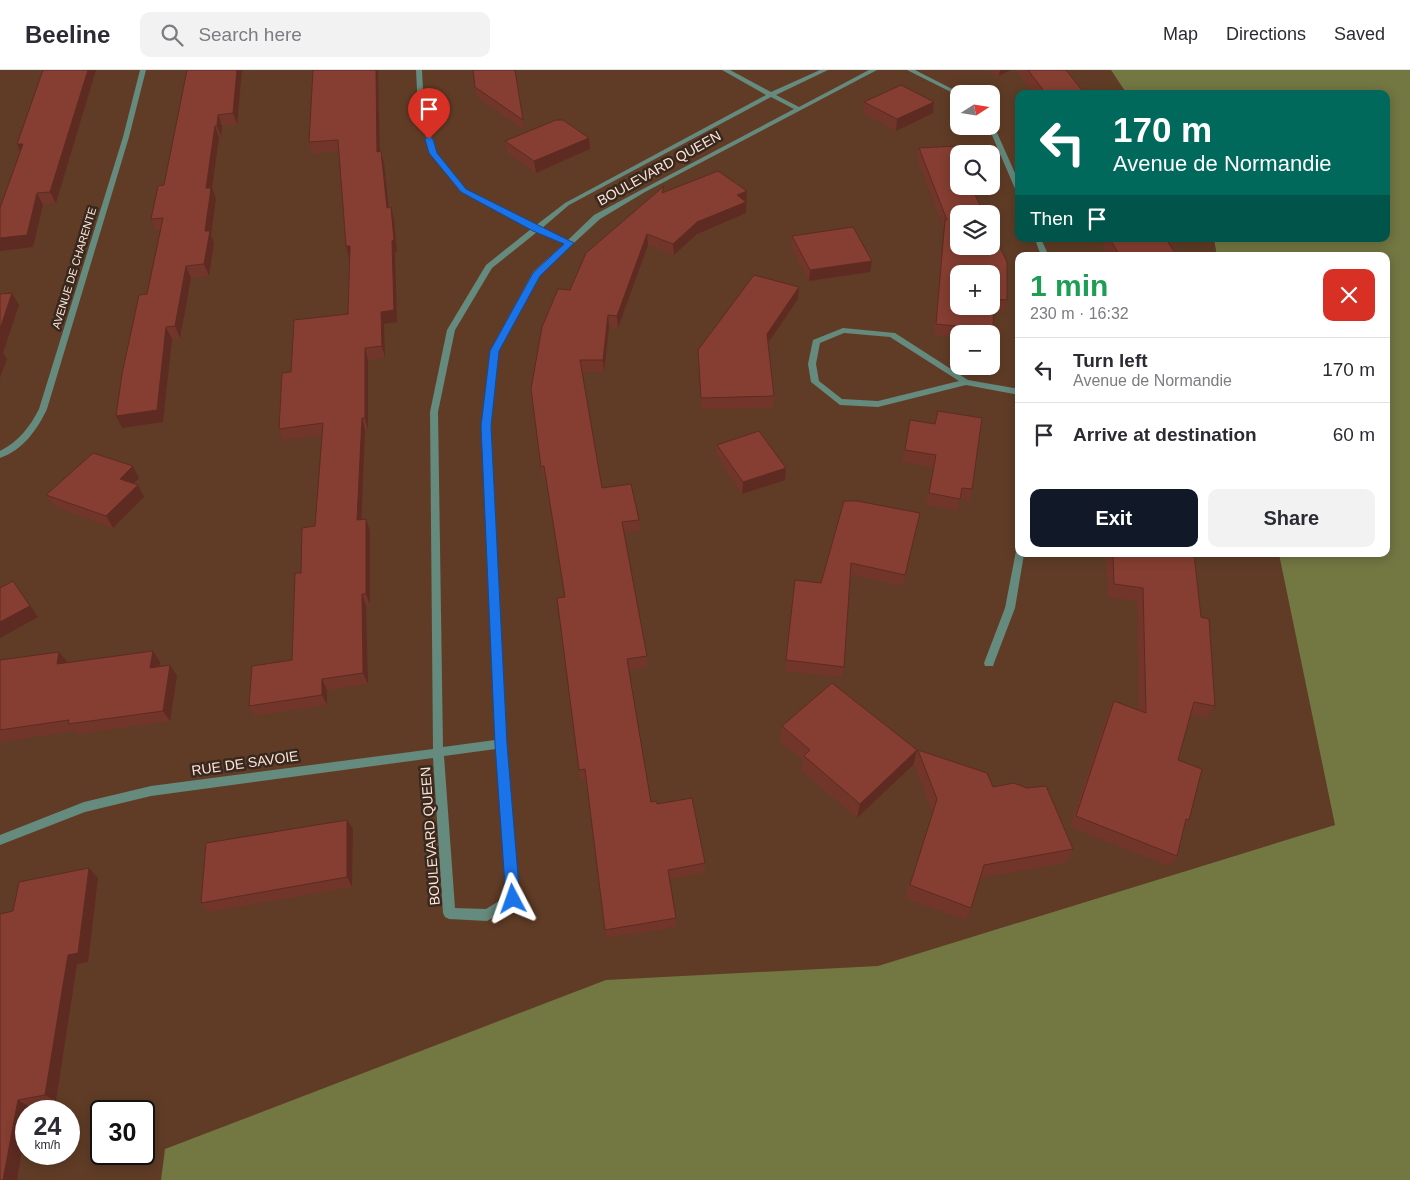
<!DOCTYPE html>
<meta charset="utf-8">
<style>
:root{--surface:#fff;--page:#f2f2f3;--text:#2b2b33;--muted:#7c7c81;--line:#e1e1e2;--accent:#111827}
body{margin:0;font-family:Arial,sans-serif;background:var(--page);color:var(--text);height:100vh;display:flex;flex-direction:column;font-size:19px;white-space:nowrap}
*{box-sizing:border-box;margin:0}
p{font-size:16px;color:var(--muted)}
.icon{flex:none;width:28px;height:28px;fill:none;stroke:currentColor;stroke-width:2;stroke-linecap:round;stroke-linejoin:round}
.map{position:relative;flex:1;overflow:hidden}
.panel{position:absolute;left:1015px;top:182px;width:375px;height:305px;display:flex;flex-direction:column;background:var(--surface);border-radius:10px;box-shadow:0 2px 12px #0003}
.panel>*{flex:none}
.banner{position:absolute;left:1015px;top:20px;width:375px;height:152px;border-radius:10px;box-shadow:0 2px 12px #0003;background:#00695c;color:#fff;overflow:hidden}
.needle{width:32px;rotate:78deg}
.tools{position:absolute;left:950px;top:15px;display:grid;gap:10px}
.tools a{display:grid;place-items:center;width:50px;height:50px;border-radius:10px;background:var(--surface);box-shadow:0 2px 12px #0003;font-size:25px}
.speed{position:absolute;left:15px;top:1030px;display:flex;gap:10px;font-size:25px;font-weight:700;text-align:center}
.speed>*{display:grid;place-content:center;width:65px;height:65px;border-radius:50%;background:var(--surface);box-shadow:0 2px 12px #0003;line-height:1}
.speed small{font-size:12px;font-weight:400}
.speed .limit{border:2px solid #111;border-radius:8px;background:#fff;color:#111}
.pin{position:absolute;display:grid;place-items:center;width:42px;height:42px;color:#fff;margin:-51px -21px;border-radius:50% 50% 50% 0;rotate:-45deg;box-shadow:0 0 5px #0007}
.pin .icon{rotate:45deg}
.me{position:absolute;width:55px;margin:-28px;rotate:356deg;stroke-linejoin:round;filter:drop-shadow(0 0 4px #0008)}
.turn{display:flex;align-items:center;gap:18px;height:105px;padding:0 15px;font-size:22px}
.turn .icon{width:65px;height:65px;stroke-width:2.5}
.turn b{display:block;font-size:35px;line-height:42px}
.then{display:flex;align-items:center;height:48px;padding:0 15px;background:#0003;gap:10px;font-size:19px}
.round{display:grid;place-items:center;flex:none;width:52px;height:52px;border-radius:10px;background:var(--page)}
.overview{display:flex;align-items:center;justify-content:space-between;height:85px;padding:0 15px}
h1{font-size:30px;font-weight:800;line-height:38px;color:#1e9e55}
.primary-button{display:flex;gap:10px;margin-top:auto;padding:10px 15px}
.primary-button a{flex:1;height:58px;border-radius:10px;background:var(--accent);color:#fff;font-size:20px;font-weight:800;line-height:58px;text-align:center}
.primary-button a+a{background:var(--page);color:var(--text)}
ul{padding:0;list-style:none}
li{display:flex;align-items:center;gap:15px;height:65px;padding:0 15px;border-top:1px solid var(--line)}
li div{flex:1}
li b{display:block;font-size:19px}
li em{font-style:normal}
header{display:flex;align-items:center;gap:30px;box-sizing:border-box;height:70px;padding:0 25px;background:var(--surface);border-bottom:1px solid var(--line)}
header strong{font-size:24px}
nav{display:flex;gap:28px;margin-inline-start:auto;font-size:18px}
.search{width:350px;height:45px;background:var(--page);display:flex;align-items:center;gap:12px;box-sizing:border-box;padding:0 18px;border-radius:10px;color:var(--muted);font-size:19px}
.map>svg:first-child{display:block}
.green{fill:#737742}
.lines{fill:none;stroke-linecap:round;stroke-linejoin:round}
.street{fill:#658a7e;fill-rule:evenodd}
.wall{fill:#72352a}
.shaded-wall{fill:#5d2b22}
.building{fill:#853e31;stroke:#5d2b22;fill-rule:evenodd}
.route{fill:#1a73e8;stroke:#114b97}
.labels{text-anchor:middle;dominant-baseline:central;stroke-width:5;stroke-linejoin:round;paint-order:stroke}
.far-street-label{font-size:11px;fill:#fce5d8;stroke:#39281e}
.street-label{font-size:14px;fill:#fce5d8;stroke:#39281e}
</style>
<header>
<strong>Beeline</strong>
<div class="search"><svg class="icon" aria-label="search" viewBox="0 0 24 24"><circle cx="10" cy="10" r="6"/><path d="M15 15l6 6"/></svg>Search here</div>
<nav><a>Map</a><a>Directions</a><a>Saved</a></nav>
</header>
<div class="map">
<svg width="1410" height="1110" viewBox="0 0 1410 1110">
<rect width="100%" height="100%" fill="#603c26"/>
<path class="green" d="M 1111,0 L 1410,0 L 1410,1110 L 161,1110 L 165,1079 L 606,910 L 878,896 L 1335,755 L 1279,484 L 1386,484 L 1386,186 L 1217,186 L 1214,169 L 1386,169 L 1386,24 L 1127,24 Z"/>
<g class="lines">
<g class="street">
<path d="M 140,0 L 146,0 L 129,67 L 47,339 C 37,360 23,380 0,388 L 0,381 C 18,372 30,357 39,339 L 123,67 Z"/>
<path d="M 416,0 L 422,0 L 424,40 L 436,83 L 465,120 L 535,156 L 565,133 L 766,25 L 722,0 L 730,0 L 771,22 L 820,0 L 828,0 L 776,25 L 799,37 L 869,0 L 877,0 L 645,122 L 600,149 L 539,205 L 498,281 L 490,356 L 506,674 L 519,829 L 517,833 L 487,851 L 449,849 L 445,847 L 443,843 L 433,688 L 151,726 L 85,742 L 0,775 L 0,765 L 84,732 L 151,716 L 433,679 L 430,342 L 447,260 L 486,195 L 531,159 L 461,122 L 431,84 L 418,40 ZM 771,27 L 794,39 L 641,120 L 594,145 L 568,170 L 541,159 L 569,135 ZM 537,162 L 565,173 L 533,202 L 490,281 L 482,356 L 495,670 L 443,677 L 438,342 L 455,260 L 492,198 ZM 496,679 L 507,826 L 486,839 L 455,838 L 444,686 Z"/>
<path d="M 907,0 L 915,0 L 962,24 L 957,25 Z"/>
<path d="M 991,54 L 994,56 L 1019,112 L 1019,123 L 1016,121 L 988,56 L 991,56 Z"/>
<path d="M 1035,169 L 1041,169 L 1049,186 L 1041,186 Z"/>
<path d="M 843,258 L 895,263 L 968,310 L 1019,319 L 1019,325 L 966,315 L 878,337 L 840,335 L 811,312 L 808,294 L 813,270 ZM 844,263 L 890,267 L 959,311 L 878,331 L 842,329 L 819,311 L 816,294 L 820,273 Z"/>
<path d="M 1016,481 L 1019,481 L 1019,484 L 1024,484 L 1015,538 L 994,593 L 993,596 L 985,596 L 984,593 L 1005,538 Z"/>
</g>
</g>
<g class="wall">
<path d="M 43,0 L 56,133 L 43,135 L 33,177 L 0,181 L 0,138 L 20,81 Z"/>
<path d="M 242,0 L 237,54 L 222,56 L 221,67 L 219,67 L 212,118 L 216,129 L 211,165 L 214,173 L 209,206 L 191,208 L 180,268 L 172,269 L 163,352 L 122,358 L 147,224 L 160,160 L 156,161 L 151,149 L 164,115 Z"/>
<path d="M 313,0 L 378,0 L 380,81 L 381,81 L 384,93 L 389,138 L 391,137 L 394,149 L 397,182 L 395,182 L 397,252 L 384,254 L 385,288 L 368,290 L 368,360 L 365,360 L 362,450 L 370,461 L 370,535 L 366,536 L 368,614 L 327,620 L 327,635 L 255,646 L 249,636 L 292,590 L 301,503 L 315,456 L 322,365 L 283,370 L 279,359 L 291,302 L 348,244 L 350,188 L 349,188 L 339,81 L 313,84 L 309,72 Z"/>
<path d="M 515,0 L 524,60 L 477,27 L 475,17 Z"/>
<path d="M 987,0 L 1011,0 L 999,6 Z"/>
<path d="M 1016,0 L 1066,0 L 1085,24 L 1033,24 Z"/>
<path d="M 864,32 L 933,43 L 896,61 L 863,43 Z"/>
<path d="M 589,68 L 590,79 L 536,103 L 507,82 L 505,71 Z"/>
<path d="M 919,78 L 978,120 L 976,127 L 1007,230 L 1004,242 L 994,241 L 993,260 L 991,267 L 991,264 L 959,264 L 959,268 L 934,265 L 944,158 L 917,89 Z"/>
<path d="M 747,121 L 746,143 L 697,164 L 674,185 L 648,175 L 618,258 L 609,257 L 604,302 L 582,302 L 602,418 L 639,450 L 640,461 L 624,463 L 647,586 L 647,597 L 628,600 L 651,732 L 657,734 L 705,793 L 705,802 L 670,809 L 676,848 L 676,857 L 606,868 L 587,709 L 581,710 L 579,700 L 565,527 L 546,408 L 543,408 L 531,319 L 570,220 L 665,122 Z"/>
<path d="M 792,166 L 872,191 L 870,202 L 809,211 L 792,178 Z"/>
<path d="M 1102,169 L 1166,169 L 1177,186 L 1109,186 L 1103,176 L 1104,173 Z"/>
<path d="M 798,229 L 768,273 L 774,326 L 773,338 L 701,339 L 698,280 Z"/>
<path d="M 938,341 L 972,419 L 969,431 L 960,429 L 957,440 L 926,435 L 933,397 L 902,392 L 910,350 L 935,354 Z"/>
<path d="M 717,375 L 786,398 L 785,410 L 742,424 L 717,386 Z"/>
<path d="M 139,408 L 134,414 L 138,415 L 144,427 L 113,458 L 54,436 L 46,425 Z"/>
<path d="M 920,443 L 903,516 L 851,505 L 844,597 L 842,607 L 785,601 L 795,510 L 821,513 Z"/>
<path d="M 1106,484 L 1194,484 L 1201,547 L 1215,636 L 1207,648 L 1191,645 L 1178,690 L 1189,750 L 1184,758 L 1177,786 L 1169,796 L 1070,757 L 1108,643 L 1114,631 L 1139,640 L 1137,531 L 1108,527 Z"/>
<path d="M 153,581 L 160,592 L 159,597 L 170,595 L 177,606 L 170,651 L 77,664 L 74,661 L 0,672 L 0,590 L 68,593 Z"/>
<path d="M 782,656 L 913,695 L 857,748 L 802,701 L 803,690 L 780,671 Z"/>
<path d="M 918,680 L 993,717 L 1073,779 L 1065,793 L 980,808 L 971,838 L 965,850 L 905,828 L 933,744 L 914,694 Z"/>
<path d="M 347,750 L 353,759 L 352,817 L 208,842 L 201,833 Z"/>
<path d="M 89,798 L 98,808 L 88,892 L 77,894 L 56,1031 L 30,1037 L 26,1041 L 26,1055 L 17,1110 L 13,841 Z"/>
</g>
<g class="shaded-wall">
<path d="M 88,0 L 96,0 L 56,133 L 50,122 Z"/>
<path d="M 237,0 L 242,0 L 237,54 L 233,43 Z"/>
<path d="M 376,0 L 378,0 L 380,93 L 377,82 Z"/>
<path d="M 1000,0 L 1011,0 L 999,6 Z"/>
<path d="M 934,32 L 933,43 L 896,61 L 897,49 Z"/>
<path d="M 218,45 L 222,56 L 221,67 L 217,56 Z"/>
<path d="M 215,56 L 219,67 L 212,118 L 216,129 L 211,165 L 214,173 L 209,206 L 204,194 L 205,161 L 206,118 Z"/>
<path d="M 589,68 L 590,79 L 536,103 L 534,91 Z"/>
<path d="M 17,74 L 23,74 L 22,86 Z"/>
<path d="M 381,81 L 384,93 L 390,149 L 387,138 Z"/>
<path d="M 747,121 L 746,143 L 697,164 L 674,185 L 673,174 L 697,152 L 737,125 Z"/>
<path d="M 37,123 L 43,135 L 33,177 L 0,181 L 0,168 Z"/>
<path d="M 391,137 L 394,149 L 397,182 L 395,182 L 397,252 L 384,254 L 385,288 L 382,276 L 381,242 Z"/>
<path d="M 647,164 L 648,175 L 618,258 L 617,246 Z"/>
<path d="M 346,176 L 350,176 L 353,188 L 349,188 Z"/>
<path d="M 872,191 L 870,202 L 809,211 L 810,200 Z"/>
<path d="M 186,196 L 191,208 L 180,268 L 175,256 Z"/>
<path d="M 799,217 L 798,229 L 766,276 L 767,264 Z"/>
<path d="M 12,223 L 19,235 L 3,283 L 7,289 L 0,308 L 0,259 Z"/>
<path d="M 608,245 L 609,257 L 604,302 L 603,290 Z"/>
<path d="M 166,257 L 172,269 L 163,352 L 122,358 L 116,346 Z"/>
<path d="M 365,278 L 368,290 L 368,360 L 365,348 Z"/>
<path d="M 362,348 L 365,360 L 361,462 L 357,450 Z"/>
<path d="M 133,396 L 139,408 L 127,420 L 120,409 Z"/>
<path d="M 786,398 L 785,410 L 742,424 L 743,412 Z"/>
<path d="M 138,415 L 144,427 L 113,458 L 106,446 Z"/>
<path d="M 366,449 L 370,461 L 370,535 L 366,524 Z"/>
<path d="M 13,511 L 38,547 L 0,568 L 0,552 Z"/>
<path d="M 362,524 L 366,536 L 368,614 L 363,603 Z"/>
<path d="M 153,581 L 160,592 L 158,609 L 150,598 Z"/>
<path d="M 59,582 L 68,593 L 57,594 Z"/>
<path d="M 170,595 L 177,606 L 170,651 L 163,641 Z"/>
<path d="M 322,609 L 327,620 L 327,635 L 322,625 Z"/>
<path d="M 917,680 L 913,695 L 857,748 L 860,734 Z"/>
<path d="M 347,750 L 353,759 L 352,817 L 347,807 Z"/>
<path d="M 89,798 L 98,808 L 88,892 L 77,894 L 56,1031 L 45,1025 L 68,885 Z"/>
<path d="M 18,1030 L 30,1037 L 29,1041 L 26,1041 L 26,1055 L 17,1110 L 3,1110 Z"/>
</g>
<g class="building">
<path d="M 43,0 L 88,0 L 50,122 L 37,123 L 27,165 L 0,168 L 0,138 L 23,74 L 17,74 Z"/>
<path d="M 187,0 L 237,0 L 233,43 L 218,45 L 217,56 L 215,56 L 206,118 L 211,118 L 205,161 L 210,161 L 204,194 L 186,196 L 175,256 L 166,257 L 157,340 L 116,346 L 122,304 L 139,225 L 147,224 L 163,148 L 151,149 L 158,116 L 164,115 Z"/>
<path d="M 313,0 L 376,0 L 377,82 L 381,81 L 387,138 L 391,137 L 394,170 L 392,171 L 394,240 L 381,242 L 382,276 L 365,278 L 365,348 L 362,348 L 357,450 L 366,449 L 366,524 L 362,524 L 363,603 L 322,609 L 322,625 L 249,636 L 252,596 L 292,590 L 295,503 L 301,503 L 302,458 L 315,456 L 323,353 L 279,359 L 282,303 L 291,302 L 294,250 L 348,244 L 350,176 L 346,176 L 338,70 L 309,72 Z"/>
<path d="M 473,0 L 515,0 L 523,50 L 475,17 Z"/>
<path d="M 1028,0 L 1066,0 L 1085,24 L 1046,24 Z"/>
<path d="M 901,15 L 934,32 L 897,49 L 864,32 Z"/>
<path d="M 556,50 L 563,50 L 589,68 L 534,91 L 505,71 Z"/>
<path d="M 958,76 L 962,84 L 959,84 L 959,116 L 976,116 L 978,120 L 973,120 L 984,144 L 959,144 L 959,176 L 991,176 L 991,158 L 1007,192 L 1007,230 L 994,229 L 993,260 L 936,254 L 945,150 L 947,150 L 919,78 ZM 959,204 L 991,204 L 991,236 L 959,236 Z"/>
<path d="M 718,101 L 747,121 L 737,125 L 746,132 L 697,152 L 673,174 L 647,164 L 617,246 L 608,245 L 603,290 L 580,290 L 602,418 L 631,414 L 639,450 L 622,452 L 647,586 L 627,589 L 651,732 L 657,731 L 657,734 L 692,728 L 705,793 L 668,800 L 676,848 L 605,860 L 585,699 L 579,700 L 557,528 L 565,527 L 544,396 L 541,397 L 531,319 L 542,257 L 558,219 L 570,220 L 586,183 L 664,116 L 662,123 Z"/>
<path d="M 853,157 L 872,191 L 810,200 L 792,166 Z"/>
<path d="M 1110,169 L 1166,169 L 1177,186 L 1120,186 Z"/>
<path d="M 754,205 L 799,217 L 767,264 L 774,326 L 701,328 L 698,280 Z"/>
<path d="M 12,223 L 0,259 L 0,224 Z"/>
<path d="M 938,341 L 982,348 L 972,419 L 962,418 L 960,429 L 929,423 L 936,385 L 905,380 L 910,350 L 935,354 Z"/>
<path d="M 759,361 L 786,398 L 743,412 L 717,375 Z"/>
<path d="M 93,383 L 133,396 L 120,409 L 138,415 L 106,446 L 46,425 Z"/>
<path d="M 844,431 L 857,431 L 920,443 L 905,505 L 851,493 L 844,597 L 786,590 L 795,510 L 821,513 Z"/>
<path d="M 1113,484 L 1194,484 L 1201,547 L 1209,549 L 1215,636 L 1194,632 L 1178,690 L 1202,699 L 1189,750 L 1186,749 L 1177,786 L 1076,746 L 1114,631 L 1146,643 L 1143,518 L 1114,514 Z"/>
<path d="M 13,511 L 30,536 L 0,552 L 0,518 Z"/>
<path d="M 153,581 L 150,598 L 170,595 L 163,641 L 68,654 L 69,650 L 0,660 L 0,590 L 59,582 L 57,594 Z"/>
<path d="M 832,613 L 917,680 L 860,734 L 804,686 L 810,680 L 782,656 Z"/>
<path d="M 918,680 L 987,703 L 993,717 L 1014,713 L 1027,718 L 1046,716 L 1073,779 L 984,795 L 971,838 L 910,815 L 937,729 Z"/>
<path d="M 347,750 L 347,807 L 201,833 L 206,773 Z"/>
<path d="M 89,798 L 78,883 L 68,885 L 45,1025 L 18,1030 L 3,1110 L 0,1110 L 0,844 L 13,841 L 19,812 Z"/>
</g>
<path class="route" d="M 429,66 L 433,69 L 437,83 L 466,119 L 574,173 L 540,206 L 499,281 L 491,356 L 507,674 L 520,829 L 518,834 L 513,836 L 508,834 L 506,829 L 495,674 L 481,356 L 490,281 L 533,203 L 564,174 L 533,161 L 461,122 L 429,83 L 425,69 Z"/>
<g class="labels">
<g class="far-street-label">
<text transform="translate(74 198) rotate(-73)">AVENUE DE CHARENTE</text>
</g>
<g class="street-label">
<text transform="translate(659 98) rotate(-29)">BOULEVARD QUEEN</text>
<text transform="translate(245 693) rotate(-8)">RUE DE SAVOIE</text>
<text transform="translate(430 766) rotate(-94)">BOULEVARD QUEEN</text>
</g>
</g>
</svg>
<div class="tools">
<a><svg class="needle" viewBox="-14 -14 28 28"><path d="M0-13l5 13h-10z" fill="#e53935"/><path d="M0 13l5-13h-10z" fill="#7c7c81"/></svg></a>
<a><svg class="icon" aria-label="search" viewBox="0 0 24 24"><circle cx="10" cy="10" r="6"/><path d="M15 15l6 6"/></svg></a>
<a><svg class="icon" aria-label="layers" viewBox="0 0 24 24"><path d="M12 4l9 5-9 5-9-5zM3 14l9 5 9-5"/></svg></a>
<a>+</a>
<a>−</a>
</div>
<div class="speed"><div>24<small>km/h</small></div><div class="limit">30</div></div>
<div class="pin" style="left:429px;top:69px;background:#d93025"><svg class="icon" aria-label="arrive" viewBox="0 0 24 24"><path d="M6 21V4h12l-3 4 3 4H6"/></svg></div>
<svg class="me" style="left:513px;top:829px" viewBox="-20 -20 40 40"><path d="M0-17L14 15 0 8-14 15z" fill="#1a73e8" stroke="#fff" stroke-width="4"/></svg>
<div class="banner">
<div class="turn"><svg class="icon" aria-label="left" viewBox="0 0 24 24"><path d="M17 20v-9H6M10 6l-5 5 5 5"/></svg><div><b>170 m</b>Avenue de Normandie</div></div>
<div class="then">Then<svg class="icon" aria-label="arrive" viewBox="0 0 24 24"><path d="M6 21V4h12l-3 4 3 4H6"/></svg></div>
</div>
<section class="panel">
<div class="overview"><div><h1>1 min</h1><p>230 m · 16:32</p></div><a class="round" style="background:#d93025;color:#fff"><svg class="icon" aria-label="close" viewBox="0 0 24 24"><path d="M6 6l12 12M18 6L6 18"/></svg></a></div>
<ul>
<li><svg class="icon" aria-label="left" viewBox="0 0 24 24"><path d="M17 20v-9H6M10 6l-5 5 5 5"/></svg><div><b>Turn left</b><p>Avenue de Normandie</p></div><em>170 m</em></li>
<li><svg class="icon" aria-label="arrive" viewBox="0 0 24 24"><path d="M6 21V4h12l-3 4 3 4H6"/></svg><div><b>Arrive at destination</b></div><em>60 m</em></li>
</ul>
<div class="primary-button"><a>Exit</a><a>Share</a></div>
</section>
</div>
